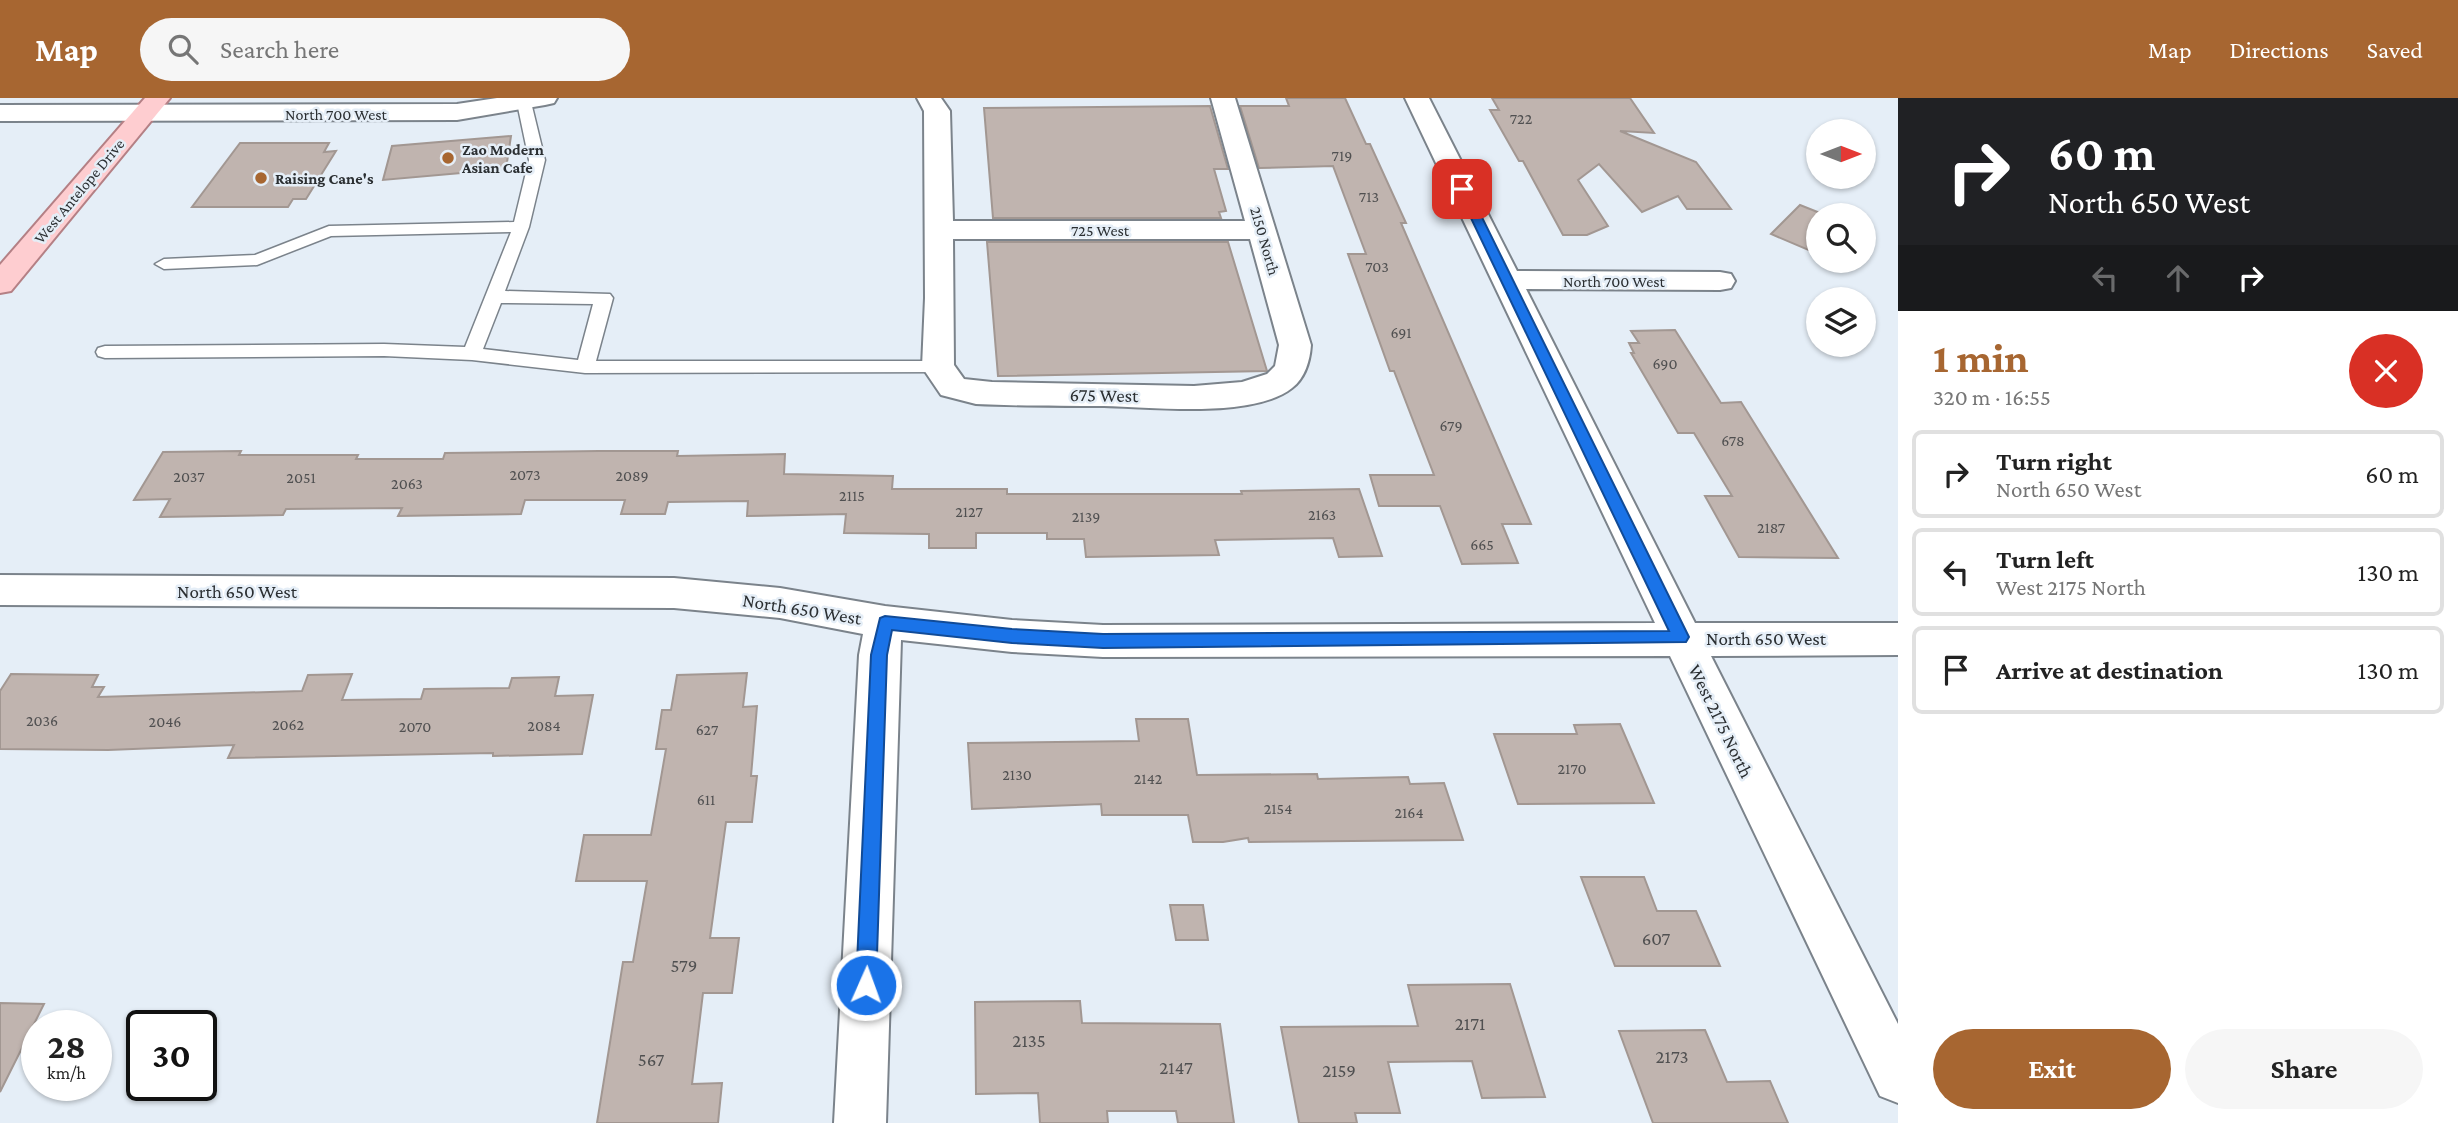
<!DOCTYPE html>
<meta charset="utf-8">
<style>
:root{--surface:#fff;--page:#f6f6f6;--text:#222;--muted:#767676;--line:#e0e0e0;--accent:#a76631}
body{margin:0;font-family:"Crimson Pro",serif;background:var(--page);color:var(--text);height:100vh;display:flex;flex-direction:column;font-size:26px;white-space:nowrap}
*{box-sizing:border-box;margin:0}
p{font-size:23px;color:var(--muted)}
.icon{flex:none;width:38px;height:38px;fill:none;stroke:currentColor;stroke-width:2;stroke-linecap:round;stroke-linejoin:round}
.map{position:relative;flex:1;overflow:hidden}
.panel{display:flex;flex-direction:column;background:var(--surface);width:560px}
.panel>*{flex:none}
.hud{background:#202124;color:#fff;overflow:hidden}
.needle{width:46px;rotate:90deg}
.tools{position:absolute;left:1806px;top:21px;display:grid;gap:14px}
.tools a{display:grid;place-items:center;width:70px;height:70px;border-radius:50%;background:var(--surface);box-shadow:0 2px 5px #0004;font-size:35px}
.speed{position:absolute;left:21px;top:912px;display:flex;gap:14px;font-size:35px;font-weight:700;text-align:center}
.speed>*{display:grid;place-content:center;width:91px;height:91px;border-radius:50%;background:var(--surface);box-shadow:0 2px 5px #0004;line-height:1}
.speed small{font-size:18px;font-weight:400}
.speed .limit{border:4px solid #111;border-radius:10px;background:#fff;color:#111}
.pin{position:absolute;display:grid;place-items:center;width:60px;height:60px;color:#fff;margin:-30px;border-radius:14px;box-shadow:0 4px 10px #0006}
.me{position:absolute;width:77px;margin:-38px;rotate:2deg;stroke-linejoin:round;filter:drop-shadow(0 0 5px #0008)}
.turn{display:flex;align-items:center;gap:24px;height:147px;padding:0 35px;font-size:32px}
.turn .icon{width:91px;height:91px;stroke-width:2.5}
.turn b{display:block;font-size:49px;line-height:60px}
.lanes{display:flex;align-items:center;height:66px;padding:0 35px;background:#0003;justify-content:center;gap:35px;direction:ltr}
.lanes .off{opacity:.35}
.round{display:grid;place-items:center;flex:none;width:74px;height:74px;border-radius:37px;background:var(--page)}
.headline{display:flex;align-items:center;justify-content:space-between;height:119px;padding:0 35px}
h1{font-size:42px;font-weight:700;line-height:52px;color:var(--accent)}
.primary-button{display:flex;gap:14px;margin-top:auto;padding:14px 35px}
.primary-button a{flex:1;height:80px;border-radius:42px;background:var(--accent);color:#fff;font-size:28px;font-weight:700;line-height:80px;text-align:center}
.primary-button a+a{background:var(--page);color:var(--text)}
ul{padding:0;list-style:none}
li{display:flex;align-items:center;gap:21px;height:88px;margin:0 14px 10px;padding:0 21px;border:4px solid var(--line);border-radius:10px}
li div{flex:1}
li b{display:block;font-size:26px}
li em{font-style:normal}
header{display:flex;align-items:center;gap:42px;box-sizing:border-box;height:98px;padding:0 35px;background:var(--accent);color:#fff}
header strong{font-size:33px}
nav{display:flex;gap:38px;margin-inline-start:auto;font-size:24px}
.search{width:490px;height:63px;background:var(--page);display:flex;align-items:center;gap:18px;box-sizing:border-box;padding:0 24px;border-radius:38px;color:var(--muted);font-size:26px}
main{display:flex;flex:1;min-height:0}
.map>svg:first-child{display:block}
.building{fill:#c0b4af;stroke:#a29792;stroke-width:2}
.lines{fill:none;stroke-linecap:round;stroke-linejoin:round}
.service-casing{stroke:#7b838b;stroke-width:3}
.minor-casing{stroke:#7b838b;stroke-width:4}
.tertiary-casing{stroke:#7b838b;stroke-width:4}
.primary-casing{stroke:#b48085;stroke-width:4}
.service{fill:#fff;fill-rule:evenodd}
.minor{fill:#fff;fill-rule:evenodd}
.tertiary{fill:#fff;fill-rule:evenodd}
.primary{fill:#fecdd0;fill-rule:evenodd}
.route{fill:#1a73e8;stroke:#114b97;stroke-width:2}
.poi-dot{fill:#a76631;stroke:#e5eef7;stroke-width:2.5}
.labels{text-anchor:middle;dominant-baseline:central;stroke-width:5;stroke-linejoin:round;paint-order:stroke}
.far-street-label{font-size:16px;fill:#2b2f32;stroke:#e5eef7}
.number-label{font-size:16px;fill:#505051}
.far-poi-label{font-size:16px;font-weight:bold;fill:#2b2f32;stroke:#e5eef7;text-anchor:start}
.street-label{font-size:19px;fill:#2b2f32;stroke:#e5eef7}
.near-number-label{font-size:19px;fill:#505051}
</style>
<header>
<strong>Map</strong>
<div class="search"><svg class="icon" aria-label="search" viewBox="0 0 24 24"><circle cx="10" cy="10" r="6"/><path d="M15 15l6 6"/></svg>Search here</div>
<nav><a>Map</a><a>Directions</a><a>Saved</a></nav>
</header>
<main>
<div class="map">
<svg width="1898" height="1025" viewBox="0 0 1898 1025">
<rect width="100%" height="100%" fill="#e5eef7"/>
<g class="building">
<path d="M 1286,0 L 1345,0 L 1366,46 L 1370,46 L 1406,125 L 1401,125 L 1531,426 L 1502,426 L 1518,465 L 1462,466 L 1440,408 L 1379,408 L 1370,377 L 1434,377 L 1394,273 L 1390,273 L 1348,156 L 1366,156 L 1333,68 L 1259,70 L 1240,8 L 1289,8 Z"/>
<path d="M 1492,0 L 1630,0 L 1654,35 L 1620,33 L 1696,64 L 1731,111 L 1687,111 L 1678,98 L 1642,114 L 1599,66 L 1578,82 L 1608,128 L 1587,137 L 1563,137 L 1523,63 L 1519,63 L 1490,12 L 1499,12 Z"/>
<path d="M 1210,8 L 1228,71 L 1214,71 L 1226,113 L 1219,114 L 1221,120 L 993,120 L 984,10 Z"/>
<path d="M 511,38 L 506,71 L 383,82 L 392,48 Z"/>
<path d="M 240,45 L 329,45 L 324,54 L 336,53 L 306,101 L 293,101 L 288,109 L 192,109 Z"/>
<path d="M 1800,107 L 1825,117 L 1818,117 L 1818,156 L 1771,136 Z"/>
<path d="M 987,144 L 1228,144 L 1267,273 L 998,278 Z"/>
<path d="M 1675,232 L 1721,305 L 1741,304 L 1838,460 L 1739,459 L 1705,398 L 1732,398 L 1694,335 L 1678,335 L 1631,255 L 1634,255 L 1629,245 L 1639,245 L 1631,233 Z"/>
<path d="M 241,353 L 239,357 L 358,357 L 356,361 L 443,361 L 445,355 L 599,353 L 678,353 L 677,358 L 785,356 L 784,376 L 893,378 L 892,391 L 1007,391 L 1007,396 L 1242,396 L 1241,393 L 1359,391 L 1382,458 L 1339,459 L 1333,440 L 1215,442 L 1219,457 L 1086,459 L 1084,441 L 1047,441 L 1047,435 L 976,435 L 976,450 L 929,450 L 929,436 L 844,435 L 846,416 L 747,418 L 748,403 L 668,404 L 665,416 L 621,416 L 625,402 L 525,402 L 521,416 L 398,418 L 402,410 L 286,411 L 283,417 L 160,419 L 170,401 L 134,402 L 163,354 Z"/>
<path d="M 747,575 L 743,609 L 757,608 L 751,678 L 757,678 L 752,724 L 726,724 L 710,840 L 739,840 L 732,895 L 703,895 L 692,986 L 722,985 L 718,1025 L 597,1025 L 623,864 L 633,864 L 647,783 L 576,783 L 584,737 L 651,737 L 666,651 L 656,651 L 662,612 L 671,612 L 677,577 Z"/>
<path d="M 11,576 L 98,577 L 92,589 L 104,589 L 98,599 L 302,593 L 308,577 L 352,576 L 342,602 L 421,601 L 424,591 L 509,590 L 512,580 L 559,579 L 555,598 L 593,597 L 582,656 L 493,658 L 493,655 L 228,660 L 234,647 L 108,652 L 0,651 L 0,593 Z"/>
<path d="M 1136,621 L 1188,621 L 1197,677 L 1317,676 L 1318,681 L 1408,679 L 1410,686 L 1444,685 L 1463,742 L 1249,744 L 1248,740 L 1223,744 L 1193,744 L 1188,717 L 1102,717 L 1101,706 L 972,711 L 968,645 L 1139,643 Z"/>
<path d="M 1620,626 L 1654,705 L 1518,706 L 1494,636 L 1577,636 L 1574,627 Z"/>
<path d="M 1581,779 L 1644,779 L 1657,813 L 1696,813 L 1720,868 L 1615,868 Z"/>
<path d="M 1170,807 L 1203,807 L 1208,842 L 1176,842 Z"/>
<path d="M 1510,886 L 1545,999 L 1482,1000 L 1472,963 L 1388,964 L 1400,1015 L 1355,1015 L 1357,1025 L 1299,1025 L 1281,929 L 1418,928 L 1408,887 Z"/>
<path d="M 1080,903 L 1082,925 L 1220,926 L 1234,1025 L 1178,1025 L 1176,1013 L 1107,1013 L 1108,1025 L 1040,1025 L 1038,995 L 976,996 L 975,904 Z"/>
<path d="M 0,905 L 44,906 L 0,994 Z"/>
<path d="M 1705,932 L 1727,984 L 1770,983 L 1788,1025 L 1653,1025 L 1619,933 Z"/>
</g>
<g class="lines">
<defs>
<path id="service" d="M 516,0 L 530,0 L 545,62 L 529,129 L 505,193 L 610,196 L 613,200 L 596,263 L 938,263 L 945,264 L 947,269 L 945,274 L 585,275 L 472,262 L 384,258 L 105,260 L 98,258 L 96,254 L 98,250 L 105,248 L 384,246 L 465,249 L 511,134 L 331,138 L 257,167 L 164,171 L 155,166 L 164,161 L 255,157 L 329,128 L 514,124 L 529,62 ZM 501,205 L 593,206 L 578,262 L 483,251 Z"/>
<g id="minor">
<path d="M 917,0 L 941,0 L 950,13 L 953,123 L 1245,123 L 1211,0 L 1235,0 L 1311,247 C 1310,262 1305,280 1292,290 C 1253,321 1153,309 1104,308 C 1061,308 1019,308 976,306 L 941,297 L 922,269 L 925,200 L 924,13 ZM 953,141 L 1250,141 L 1279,247 L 1275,268 L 1267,276 L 1242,284 L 1194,288 L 992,284 L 964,281 L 954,267 Z"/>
<path d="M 1405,0 L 1429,0 L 1517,173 L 1720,174 L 1731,176 L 1735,183 L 1731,190 L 1720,192 L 1526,191 L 1695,525 L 1898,525 L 1898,557 L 1711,558 L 1898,926 L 1898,1005 L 1880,998 L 1670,558 L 1103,559 L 1012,554 L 901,542 L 886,1025 L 834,1025 L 859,557 L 863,536 L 780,520 L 674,510 L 0,507 L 0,477 L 674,480 L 780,490 L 885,508 L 1012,522 L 1103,527 L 1655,525 Z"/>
</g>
<path id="tertiary" d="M 497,0 L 557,0 L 554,5 L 545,7 L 457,22 L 0,23 L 0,7 L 457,6 Z"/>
<path id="primary" d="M 145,0 L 170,0 L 11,193 L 0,195 L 0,167 Z"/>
</defs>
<use href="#service" class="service-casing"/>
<use href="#minor" class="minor-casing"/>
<use href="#tertiary" class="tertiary-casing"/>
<use href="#primary" class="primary-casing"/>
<use href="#service" class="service"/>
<use href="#minor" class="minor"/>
<use href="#tertiary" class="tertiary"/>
<use href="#primary" class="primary"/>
</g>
<path class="route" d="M 1462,88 L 1468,91 L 1689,539 L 1686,544 L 1103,550 L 1012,545 L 892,532 L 887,557 L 876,887 L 873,894 L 866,897 L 859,894 L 856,887 L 871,557 L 880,520 L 885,518 L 1012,531 L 1103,536 L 1669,533 L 1457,91 Z"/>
<g class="poi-dot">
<circle cx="448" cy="60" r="7"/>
<circle cx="261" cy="80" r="7"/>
</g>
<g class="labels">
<g class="far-street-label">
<text x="336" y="16">North 700 West</text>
<text transform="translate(79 93) rotate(-50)">West Antelope Drive</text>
<text x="1100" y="132">725 West</text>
<text transform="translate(1265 143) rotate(74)">2150 North</text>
<text x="1614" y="183">North 700 West</text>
</g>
<g class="number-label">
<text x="1521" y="20">722</text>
<text x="1342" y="57">719</text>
<text x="1369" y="98">713</text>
<text x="1377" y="168">703</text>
<text x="1401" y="234">691</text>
<text x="1665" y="265">690</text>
<text x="1451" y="327">679</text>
<text x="1733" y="342">678</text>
<text x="525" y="376">2073</text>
<text x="632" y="377">2089</text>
<text x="189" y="378">2037</text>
<text x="301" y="379">2051</text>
<text x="407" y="385">2063</text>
<text x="852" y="397">2115</text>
<text x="969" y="413">2127</text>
<text x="1322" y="416">2163</text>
<text x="1086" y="418">2139</text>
<text x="1771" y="429">2187</text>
<text x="1482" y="446">665</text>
<text x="42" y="622">2036</text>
<text x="165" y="623">2046</text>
<text x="288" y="626">2062</text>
<text x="544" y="627">2084</text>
<text x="415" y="628">2070</text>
<text x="707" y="631">627</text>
<text x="1572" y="670">2170</text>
<text x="1017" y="676">2130</text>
<text x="1148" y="680">2142</text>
<text x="706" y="701">611</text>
<text x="1278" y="710">2154</text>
<text x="1409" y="714">2164</text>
</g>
<g class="far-poi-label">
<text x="462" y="51">Zao Modern<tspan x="462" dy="18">Asian Cafe</tspan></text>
<text x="275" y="80">Raising Cane's</text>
</g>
<g class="street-label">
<text transform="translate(1104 297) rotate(1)">675 West</text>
<text x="237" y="493">North 650 West</text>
<text transform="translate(802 511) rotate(9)">North 650 West</text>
<text x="1766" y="540">North 650 West</text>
<text transform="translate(1721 623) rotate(64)">West 2175 North</text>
</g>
<g class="near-number-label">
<text x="1656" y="840">607</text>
<text x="684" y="867">579</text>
<text x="1470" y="925">2171</text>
<text x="1029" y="942">2135</text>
<text x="1672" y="958">2173</text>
<text x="651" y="961">567</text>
<text x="1176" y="969">2147</text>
<text x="1339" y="972">2159</text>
</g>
</g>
</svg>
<div class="tools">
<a><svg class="needle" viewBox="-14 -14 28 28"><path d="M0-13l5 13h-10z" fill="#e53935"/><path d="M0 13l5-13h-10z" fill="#767676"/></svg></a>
<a><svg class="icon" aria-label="search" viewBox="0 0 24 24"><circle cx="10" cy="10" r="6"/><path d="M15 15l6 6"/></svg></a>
<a><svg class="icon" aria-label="layers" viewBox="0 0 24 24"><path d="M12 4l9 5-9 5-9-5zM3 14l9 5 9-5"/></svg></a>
</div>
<div class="speed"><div>28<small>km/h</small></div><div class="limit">30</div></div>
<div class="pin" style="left:1462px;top:91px;background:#d93025"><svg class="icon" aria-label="arrive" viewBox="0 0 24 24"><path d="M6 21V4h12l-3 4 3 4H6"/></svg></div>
<svg class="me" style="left:866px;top:887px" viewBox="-20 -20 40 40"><circle r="17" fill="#1a73e8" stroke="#fff" stroke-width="3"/><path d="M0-11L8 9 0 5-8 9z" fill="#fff"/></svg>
</div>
<section class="panel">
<div class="hud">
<div class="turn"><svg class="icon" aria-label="right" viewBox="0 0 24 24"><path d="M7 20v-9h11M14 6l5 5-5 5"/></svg><div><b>60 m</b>North 650 West</div></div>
<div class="lanes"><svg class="icon off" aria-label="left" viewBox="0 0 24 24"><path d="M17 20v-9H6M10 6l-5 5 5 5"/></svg><svg class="icon off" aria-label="ahead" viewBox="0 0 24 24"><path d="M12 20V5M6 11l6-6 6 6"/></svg><svg class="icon" aria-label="right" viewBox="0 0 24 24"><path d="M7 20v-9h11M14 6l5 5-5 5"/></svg></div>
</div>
<div class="headline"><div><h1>1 min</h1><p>320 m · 16:55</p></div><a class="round" style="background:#d93025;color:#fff"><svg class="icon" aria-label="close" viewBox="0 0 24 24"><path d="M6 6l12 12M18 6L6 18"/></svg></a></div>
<ul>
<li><svg class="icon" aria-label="right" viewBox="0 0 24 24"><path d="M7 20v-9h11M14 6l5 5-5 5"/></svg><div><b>Turn right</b><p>North 650 West</p></div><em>60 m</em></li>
<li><svg class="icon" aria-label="left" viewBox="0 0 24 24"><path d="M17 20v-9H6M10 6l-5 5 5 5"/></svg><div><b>Turn left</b><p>West 2175 North</p></div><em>130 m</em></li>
<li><svg class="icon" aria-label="arrive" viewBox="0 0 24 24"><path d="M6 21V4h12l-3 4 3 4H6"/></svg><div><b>Arrive at destination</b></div><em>130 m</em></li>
</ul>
<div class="primary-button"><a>Exit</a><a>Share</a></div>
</section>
</main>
